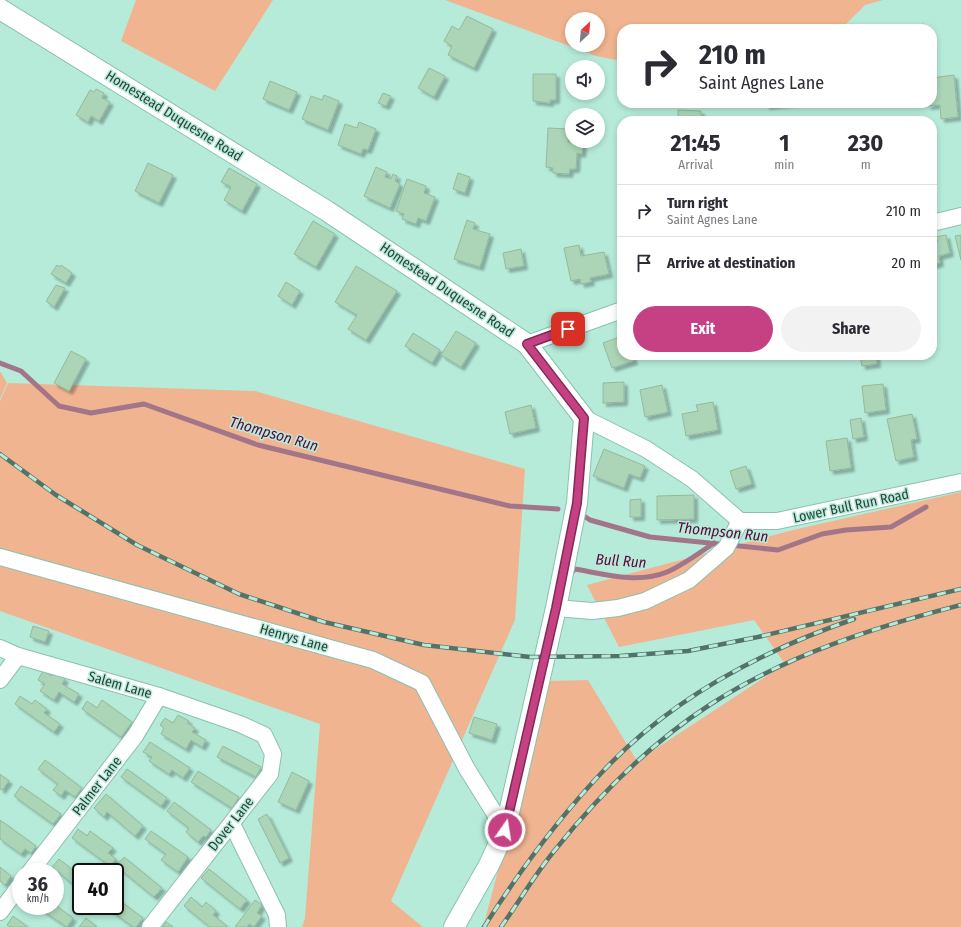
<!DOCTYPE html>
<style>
:root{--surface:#fff;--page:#f2f2f3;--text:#2b2b33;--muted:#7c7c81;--line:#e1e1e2;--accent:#c64184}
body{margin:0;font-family:"Fira Sans Condensed",sans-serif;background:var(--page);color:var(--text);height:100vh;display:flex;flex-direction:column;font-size:15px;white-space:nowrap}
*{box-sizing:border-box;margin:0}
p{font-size:13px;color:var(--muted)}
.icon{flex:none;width:22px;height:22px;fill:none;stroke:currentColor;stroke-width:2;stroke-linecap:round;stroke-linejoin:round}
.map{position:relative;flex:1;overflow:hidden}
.sheet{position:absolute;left:617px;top:116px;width:320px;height:244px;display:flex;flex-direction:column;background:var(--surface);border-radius:16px;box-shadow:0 2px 6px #0003}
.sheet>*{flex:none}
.banner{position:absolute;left:617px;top:24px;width:320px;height:84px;border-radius:16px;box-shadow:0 2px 6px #0003;background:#fff;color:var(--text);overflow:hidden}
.needle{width:26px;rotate:26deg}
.buttons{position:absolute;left:565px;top:12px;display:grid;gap:8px}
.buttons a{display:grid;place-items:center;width:40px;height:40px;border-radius:50%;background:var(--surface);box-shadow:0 2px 6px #0003;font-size:20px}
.speed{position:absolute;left:12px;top:863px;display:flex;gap:8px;font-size:20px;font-weight:700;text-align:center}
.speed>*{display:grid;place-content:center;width:52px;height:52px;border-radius:50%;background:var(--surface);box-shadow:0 2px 6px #0003;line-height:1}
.speed small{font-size:10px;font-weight:400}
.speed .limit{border:2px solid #111;border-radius:6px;background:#fff;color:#111}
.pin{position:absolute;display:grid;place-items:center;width:34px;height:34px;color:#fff;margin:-17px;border-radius:8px;box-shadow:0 2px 6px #0006}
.me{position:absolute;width:44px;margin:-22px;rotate:13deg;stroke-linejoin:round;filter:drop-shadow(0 0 3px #0008)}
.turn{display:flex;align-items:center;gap:14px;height:84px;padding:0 16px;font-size:18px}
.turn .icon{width:52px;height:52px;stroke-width:2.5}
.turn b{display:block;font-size:28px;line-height:34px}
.eta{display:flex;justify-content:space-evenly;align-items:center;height:68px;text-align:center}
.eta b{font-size:24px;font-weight:700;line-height:28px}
.action{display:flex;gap:8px;margin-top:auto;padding:8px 16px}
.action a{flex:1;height:46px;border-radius:24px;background:var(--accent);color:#fff;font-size:16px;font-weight:700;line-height:46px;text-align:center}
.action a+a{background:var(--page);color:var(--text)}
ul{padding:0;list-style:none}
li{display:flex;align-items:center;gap:12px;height:52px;padding:0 16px;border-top:1px solid var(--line)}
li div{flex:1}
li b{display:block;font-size:15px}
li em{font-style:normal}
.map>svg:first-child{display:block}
.green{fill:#f0b490;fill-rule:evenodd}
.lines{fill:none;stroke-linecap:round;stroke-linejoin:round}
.stream{stroke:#a37589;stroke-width:5}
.building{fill:#acd5b7;stroke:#92ba9c;filter:url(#shadow)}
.minor-casing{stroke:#8cc0af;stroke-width:18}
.tertiary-casing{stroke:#8cc0af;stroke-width:22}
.minor{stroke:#fff;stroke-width:16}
.tertiary{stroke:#fff;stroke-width:20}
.rail-casing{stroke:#537268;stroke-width:4.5}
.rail{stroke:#b6ebda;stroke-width:3;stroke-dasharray:9;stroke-linecap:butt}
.route-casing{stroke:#812a56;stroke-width:10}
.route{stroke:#c64184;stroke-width:7}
.labels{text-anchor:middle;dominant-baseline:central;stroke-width:3;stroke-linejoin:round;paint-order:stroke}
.street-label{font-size:14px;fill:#2a4039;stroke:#b6ebda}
.water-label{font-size:15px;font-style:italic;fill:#5e0238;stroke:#b6ebda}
</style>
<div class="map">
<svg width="961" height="927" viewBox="0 0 961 927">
<defs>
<filter id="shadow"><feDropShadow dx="3.5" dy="3.5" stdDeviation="1" flood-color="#0004"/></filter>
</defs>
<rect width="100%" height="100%" fill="#b6ebda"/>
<g class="green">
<path d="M 136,0 L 273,0 L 215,91 L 121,41 Z"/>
<path d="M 445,0 L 883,0 L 865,5 L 841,29 L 622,29 L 622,61 L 596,56 ZM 572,19 L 598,19 L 598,45 L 572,45 Z"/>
<path d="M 0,371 L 7,383 L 0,399 Z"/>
<path d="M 8,383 L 255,391 L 525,469 L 515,620 L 391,901 L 423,927 L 302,927 L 305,918 L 320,724 L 0,611 L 0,401 Z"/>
<path d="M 961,492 L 961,927 L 483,927 L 549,681 L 588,680 L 637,761 L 785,664 L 754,620 L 619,647 L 587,585 L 793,530 Z"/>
</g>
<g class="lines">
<g class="stream">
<path d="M 0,363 L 21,371 L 59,406 L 91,413 L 144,404 L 258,445 L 510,506 L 558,509"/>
<path d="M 584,516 L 590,520 L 650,537 L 778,550 L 822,534 L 846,530 L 891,527 L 926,507"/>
<path d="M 569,575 L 575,569 C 604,574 638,584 667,572 C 683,565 699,553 714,543"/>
</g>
</g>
<g class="building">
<path d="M 467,16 L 493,29 L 474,68 L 448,55 L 452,46 L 444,41 L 452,26 L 459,30 Z"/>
<path d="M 924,24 L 925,29 L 906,29 L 906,27 Z"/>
<path d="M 429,68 L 445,76 L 434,97 L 418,88 Z"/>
<path d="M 533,74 L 556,74 L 556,100 L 550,100 L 550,103 L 533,101 Z"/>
<path d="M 954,75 L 958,117 L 941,119 L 940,105 L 928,106 L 928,103 L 932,103 L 932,78 Z"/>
<path d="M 270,81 L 297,92 L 289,110 L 263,99 Z"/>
<path d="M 96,89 L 104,93 L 102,98 L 110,102 L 99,121 L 91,116 L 88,122 L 76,115 L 90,90 L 94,92 Z"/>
<path d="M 383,93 L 391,96 L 386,106 L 378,103 Z"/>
<path d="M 324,95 L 339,101 L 328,130 L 302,119 L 311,96 L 322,100 Z"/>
<path d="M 766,103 L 794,103 L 766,106 Z"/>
<path d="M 678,110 L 701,111 L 701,121 L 678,121 Z"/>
<path d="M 359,122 L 376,129 L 368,150 L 363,149 L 361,154 L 338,145 L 345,124 L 357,128 Z"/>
<path d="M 548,128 L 569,129 L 568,142 L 583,143 L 582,154 L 577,153 L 576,169 L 570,169 L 569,174 L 553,173 L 553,168 L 546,167 Z"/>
<path d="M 148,163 L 173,175 L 159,203 L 135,191 Z"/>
<path d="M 376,167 L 387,172 L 385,177 L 391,179 L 393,174 L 397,176 L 395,181 L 400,184 L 390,208 L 364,196 Z"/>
<path d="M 229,168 L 257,184 L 242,211 L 224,200 L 231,187 L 221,182 Z"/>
<path d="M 458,173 L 470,177 L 465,193 L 453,189 Z"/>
<path d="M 407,179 L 426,186 L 424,193 L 435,197 L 426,221 L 418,218 L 416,224 L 402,219 L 404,214 L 396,211 Z"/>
<path d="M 467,220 L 475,223 L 473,229 L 490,234 L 480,267 L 454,259 Z"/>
<path d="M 313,221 L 335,234 L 316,267 L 294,254 Z"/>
<path d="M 946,235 L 950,253 L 939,256 L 940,263 L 932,265 L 932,243 L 938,242 L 936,237 Z"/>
<path d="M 961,235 L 961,260 L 955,236 Z"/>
<path d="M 579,245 L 581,256 L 604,252 L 609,274 L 590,278 L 591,282 L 581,284 L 580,279 L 571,281 L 564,248 Z"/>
<path d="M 521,249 L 524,266 L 506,269 L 503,253 Z"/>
<path d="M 57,265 L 60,267 L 61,265 L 72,273 L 66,283 L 51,274 Z"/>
<path d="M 356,266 L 397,291 L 366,340 L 348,329 L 357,315 L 335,302 Z"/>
<path d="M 286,282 L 300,291 L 292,305 L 278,296 Z"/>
<path d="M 56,285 L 65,288 L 54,307 L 46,301 Z"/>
<path d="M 456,331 L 476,343 L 461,367 L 441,355 Z"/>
<path d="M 413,333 L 440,350 L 432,363 L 405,346 Z"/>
<path d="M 622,336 L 622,355 L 632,355 L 634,361 L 612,368 L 603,343 Z"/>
<path d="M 71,351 L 86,359 L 69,391 L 54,383 Z"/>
<path d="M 860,355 L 876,355 L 877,364 L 862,366 Z"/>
<path d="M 624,382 L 624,402 L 603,403 L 603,383 Z"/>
<path d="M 883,384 L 886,410 L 865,413 L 862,386 Z"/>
<path d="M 662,385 L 668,412 L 645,417 L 640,390 Z"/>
<path d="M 713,402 L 718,430 L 686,436 L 682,414 L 698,411 L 696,405 Z"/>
<path d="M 531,405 L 536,428 L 510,434 L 505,412 Z"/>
<path d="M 912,414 L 917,439 L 911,440 L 914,457 L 896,461 L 887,419 Z"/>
<path d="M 861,418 L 864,437 L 853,439 L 850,420 Z"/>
<path d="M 847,438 L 851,468 L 830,471 L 826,441 Z"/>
<path d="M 604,449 L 645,466 L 640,478 L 629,474 L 624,488 L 593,476 Z"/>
<path d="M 746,466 L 752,484 L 736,489 L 730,471 Z"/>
<path d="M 694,495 L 694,519 L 657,520 L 657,496 Z"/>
<path d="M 641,499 L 641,517 L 630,517 L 630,500 Z"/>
<path d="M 33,626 L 49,631 L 45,642 L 30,637 Z"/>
<path d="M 43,671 L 52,676 L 54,672 L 65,679 L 62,684 L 79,694 L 74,702 L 59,692 L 54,700 L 40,691 L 45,684 L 38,680 Z"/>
<path d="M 20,696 L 32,704 L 35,700 L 47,709 L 44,713 L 60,724 L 54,732 L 15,704 Z"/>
<path d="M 102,700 L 132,722 L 121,737 L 82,709 L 87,701 L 97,708 Z"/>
<path d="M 178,715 L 189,721 L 187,723 L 195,728 L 192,732 L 206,740 L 202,747 L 191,740 L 186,749 L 161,734 L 164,728 L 160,725 L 165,718 L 173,723 Z"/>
<path d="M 474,717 L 497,724 L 492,740 L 469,733 Z"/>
<path d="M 150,742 L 190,768 L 183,778 L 172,770 L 169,774 L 149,761 L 152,757 L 143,752 Z"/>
<path d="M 223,746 L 261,767 L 256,777 L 217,757 Z"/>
<path d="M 45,760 L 82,788 L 75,797 L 65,790 L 61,796 L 53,790 L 58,784 L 38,769 Z"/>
<path d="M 127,769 L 167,798 L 161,806 L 121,777 Z"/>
<path d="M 198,771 L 239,797 L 232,808 L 191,782 Z"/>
<path d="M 292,772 L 309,781 L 296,810 L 278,802 Z"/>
<path d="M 0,774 L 9,781 L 2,790 L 0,789 Z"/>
<path d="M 21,786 L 61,814 L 53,824 L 14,796 Z"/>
<path d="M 106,794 L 143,826 L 135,836 L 107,812 L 104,817 L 94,808 Z"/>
<path d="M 174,802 L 211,830 L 206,837 L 203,836 L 198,842 L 186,832 L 189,828 L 167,811 Z"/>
<path d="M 267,814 L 289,858 L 280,863 L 258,819 Z"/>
<path d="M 0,820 L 36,846 L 31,853 L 25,849 L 21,854 L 0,839 Z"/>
<path d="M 78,829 L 87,836 L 90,831 L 113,848 L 108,853 L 116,859 L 110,866 L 72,838 Z"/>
<path d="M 151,831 L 188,857 L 178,872 L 161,860 L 166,854 L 145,839 Z"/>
<path d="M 124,857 L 162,888 L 154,897 L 116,866 Z"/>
<path d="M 59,859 L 81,877 L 81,891 L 52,867 Z"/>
<path d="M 0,867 L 11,876 L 5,885 L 0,881 Z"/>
<path d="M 209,869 L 247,900 L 240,909 L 201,878 Z"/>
<path d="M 115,897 L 143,918 L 136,927 L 133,927 L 105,906 L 115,906 Z"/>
<path d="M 191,897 L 202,907 L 206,902 L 216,911 L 213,915 L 227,926 L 225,927 L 210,927 L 184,906 Z"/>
<path d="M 255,900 L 262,905 L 257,913 L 262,916 L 254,927 L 249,924 L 247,927 L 235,927 Z"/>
<path d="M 55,905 L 73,918 L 67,927 L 36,906 Z"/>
<path d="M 13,916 L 28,927 L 10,927 L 7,925 Z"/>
<path d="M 86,918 L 97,927 L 79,927 Z"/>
<path d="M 166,922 L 173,927 L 162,927 Z"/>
</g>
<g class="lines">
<defs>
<g id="minor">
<path d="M 932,223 L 961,216"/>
<path d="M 527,344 L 622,310"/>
<path d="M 584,418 L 646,449 L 692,479 L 740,521 L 777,521 L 961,482"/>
<path d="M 0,557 L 373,660 L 422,683 L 467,769 L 505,830"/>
<path d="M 556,608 L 592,611 L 618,608 L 645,601 L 689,580 L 726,548 L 740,521"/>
<path d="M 0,648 L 18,656 L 159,696 L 240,724 L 264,735 L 273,754 L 270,774 L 150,927"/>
<path d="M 0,680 L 18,656"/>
<path d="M 232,824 L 277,915 L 278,927"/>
<path d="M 30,872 L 135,736 L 159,696"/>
<path d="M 0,912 L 21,884"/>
</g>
<path id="tertiary" d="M 0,9 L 327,211 L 527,344 L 584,418 L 577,503 L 556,608 L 505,830 L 489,865 L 454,927"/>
</defs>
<use href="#minor" class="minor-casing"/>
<use href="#tertiary" class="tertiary-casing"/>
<use href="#minor" class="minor"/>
<use href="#tertiary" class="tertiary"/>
<defs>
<g id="rail">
<path d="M 0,454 L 56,495 L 137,545 L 239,594 L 324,622 L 424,645 L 530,657 L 620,656 L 688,651 L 758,637 L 961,589"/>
<path d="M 484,927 C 520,870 560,816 607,767 C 674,697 764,650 854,619"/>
<path d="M 501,927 C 519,902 535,874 555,850 C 599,795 652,742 711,704 C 787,655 875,627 961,605"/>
</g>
</defs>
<use href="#rail" class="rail-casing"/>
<use href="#rail" class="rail"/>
</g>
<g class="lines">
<defs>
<path id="route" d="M 505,830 L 556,608 L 577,503 L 584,418 L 527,344 L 568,329"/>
</defs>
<use href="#route" class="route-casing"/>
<use href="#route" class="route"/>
</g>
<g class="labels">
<g class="street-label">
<text transform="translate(174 116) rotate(32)">Homestead Duquesne Road</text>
<text transform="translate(447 290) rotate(34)">Homestead Duquesne Road</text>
<text transform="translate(851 506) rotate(-12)">Lower Bull Run Road</text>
<text transform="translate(294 638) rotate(16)">Henrys Lane</text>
<text transform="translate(120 685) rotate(16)">Salem Lane</text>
<text transform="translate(97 786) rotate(-52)">Palmer Lane</text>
<text transform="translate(231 824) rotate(-52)">Dover Lane</text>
</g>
<g class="water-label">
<text transform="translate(274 434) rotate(16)">Thompson Run</text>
<text transform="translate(723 532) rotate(6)">Thompson Run</text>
<text transform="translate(621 561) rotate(4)">Bull Run</text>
</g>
</g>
</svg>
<div class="buttons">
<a><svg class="needle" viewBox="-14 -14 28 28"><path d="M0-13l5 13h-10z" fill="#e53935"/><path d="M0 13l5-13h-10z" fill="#7c7c81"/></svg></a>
<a><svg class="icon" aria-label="sound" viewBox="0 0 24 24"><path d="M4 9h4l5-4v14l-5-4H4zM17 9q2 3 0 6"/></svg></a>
<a><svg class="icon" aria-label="layers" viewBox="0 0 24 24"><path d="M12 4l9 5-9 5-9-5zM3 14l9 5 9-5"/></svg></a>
</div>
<div class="speed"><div>36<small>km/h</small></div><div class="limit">40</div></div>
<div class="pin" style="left:568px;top:329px;background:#d93025"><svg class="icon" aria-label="arrive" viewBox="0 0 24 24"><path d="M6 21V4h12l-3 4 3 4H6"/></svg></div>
<svg class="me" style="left:505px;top:830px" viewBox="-20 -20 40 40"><circle r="17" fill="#c64184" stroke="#fff" stroke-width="3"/><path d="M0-11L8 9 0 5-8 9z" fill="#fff"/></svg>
<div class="banner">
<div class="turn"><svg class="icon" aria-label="right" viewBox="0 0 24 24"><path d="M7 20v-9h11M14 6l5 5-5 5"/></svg><div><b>210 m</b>Saint Agnes Lane</div></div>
</div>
<section class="sheet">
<div class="eta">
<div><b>21:45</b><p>Arrival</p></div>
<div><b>1</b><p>min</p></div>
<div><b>230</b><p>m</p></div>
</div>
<ul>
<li><svg class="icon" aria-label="right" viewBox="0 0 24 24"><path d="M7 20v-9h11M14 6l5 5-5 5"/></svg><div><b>Turn right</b><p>Saint Agnes Lane</p></div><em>210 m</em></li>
<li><svg class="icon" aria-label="arrive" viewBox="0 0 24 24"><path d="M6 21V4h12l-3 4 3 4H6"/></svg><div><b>Arrive at destination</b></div><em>20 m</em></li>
</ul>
<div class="action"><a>Exit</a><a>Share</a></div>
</section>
</div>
